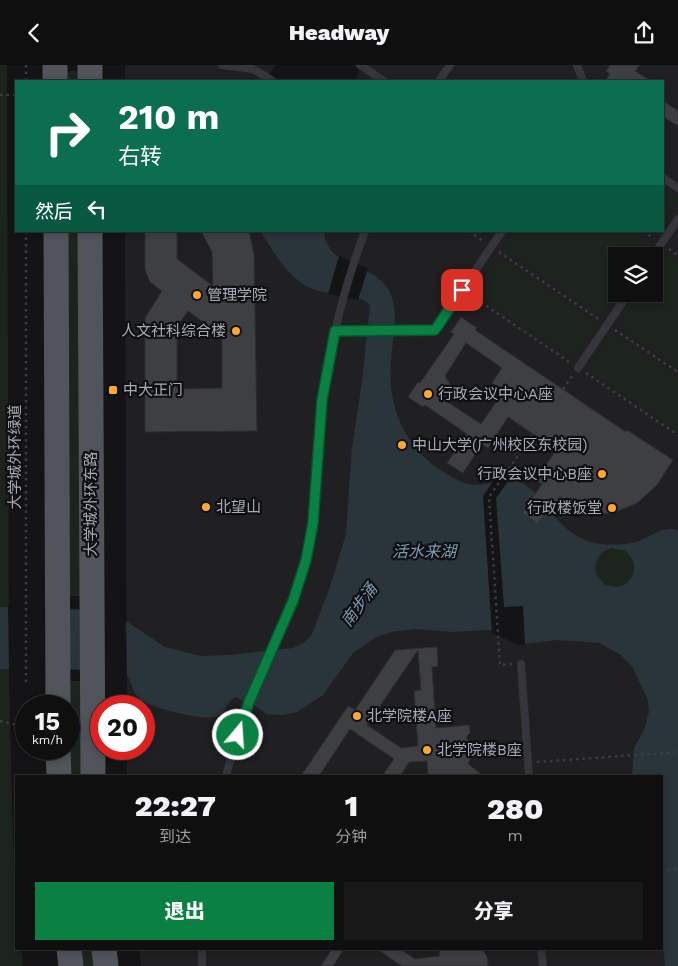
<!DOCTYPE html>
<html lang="zh">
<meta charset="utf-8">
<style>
:root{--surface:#0f0f10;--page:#181819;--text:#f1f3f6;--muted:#9b9c9f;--line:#2f2f30;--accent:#0b8043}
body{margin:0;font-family:"Work Sans","Noto Sans SC",sans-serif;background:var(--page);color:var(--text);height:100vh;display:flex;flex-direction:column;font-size:19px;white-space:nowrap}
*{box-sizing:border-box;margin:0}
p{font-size:16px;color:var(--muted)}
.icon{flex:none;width:28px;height:28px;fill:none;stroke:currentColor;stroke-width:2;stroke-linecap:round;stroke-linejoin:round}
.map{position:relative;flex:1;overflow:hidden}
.panel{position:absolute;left:15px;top:710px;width:648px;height:175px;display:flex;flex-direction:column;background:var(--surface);border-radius:0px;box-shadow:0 2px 8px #0003,0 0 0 1px var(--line)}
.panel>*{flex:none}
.guide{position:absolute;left:15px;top:15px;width:649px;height:152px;border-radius:0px;box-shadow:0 2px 8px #0003,0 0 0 1px var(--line);background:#0b6e4f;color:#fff;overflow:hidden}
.buttons{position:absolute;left:608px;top:182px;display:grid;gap:10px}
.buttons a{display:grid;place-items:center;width:55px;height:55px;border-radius:0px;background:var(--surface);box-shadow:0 2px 8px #0003,0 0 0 1px var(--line);font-size:25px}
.speed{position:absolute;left:15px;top:630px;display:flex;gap:10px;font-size:25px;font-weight:700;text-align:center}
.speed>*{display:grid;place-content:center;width:65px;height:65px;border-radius:50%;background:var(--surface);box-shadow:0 2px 8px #0003,0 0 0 1px var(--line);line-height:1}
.speed small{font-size:12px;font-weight:400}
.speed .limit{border:8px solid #d22;background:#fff;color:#111}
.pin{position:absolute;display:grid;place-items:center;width:42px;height:42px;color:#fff;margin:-21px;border-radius:10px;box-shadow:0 2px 8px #0006}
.me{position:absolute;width:55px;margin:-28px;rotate:18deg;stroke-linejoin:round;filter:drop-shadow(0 0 4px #0008)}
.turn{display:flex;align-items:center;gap:18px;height:105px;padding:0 20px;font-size:22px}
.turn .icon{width:65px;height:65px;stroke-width:2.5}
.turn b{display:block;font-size:35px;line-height:42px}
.then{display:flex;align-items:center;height:48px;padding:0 20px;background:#0003;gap:10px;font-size:19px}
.eta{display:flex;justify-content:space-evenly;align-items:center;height:85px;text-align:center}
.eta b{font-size:30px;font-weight:800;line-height:35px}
.primary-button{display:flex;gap:10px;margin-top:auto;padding:10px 20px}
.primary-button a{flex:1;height:58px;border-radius:0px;background:var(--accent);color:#fff;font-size:20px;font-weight:800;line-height:58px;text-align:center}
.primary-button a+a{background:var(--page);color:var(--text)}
header{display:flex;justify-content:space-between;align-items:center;height:65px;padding:0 20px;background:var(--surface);font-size:22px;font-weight:800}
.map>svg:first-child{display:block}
.built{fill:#202023;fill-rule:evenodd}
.green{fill:#1c241d}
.water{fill:#2a343b;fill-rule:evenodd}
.pier{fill:#141416}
.building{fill:#3e3f43;stroke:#2e2e32;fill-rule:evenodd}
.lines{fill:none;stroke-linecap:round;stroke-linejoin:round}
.path{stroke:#3b3d42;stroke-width:2.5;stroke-dasharray:2.5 4;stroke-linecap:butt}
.lane{stroke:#35363b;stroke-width:8}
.primary{stroke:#51545b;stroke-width:25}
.route-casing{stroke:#07532c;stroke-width:12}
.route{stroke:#0b8043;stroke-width:9}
.poi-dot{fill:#fba928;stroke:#0f0f11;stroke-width:2}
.labels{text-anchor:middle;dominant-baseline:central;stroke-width:4.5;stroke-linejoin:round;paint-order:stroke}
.poi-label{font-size:15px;fill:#a5acb7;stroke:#0f0f11;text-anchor:start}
.street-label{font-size:15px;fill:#a5acb7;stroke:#0f0f11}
.water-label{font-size:16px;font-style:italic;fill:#7a9cb4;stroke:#0f0f11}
</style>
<header><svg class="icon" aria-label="back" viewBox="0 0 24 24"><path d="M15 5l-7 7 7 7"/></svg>Headway<svg class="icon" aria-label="share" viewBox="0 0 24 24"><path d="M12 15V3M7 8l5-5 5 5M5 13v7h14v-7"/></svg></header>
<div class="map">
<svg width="678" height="901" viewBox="0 0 678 901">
<rect width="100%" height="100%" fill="#141416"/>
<path class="built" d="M 125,0 L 678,0 L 678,901 L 141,901 L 139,884 L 661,884 L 661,711 L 127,711 L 127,684 L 144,684 L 144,641 L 127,641 L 125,166 L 662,166 L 662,16 L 125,16 ZM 616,191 L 654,191 L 654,229 L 616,229 Z"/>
<g class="green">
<path d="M 0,0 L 7,0 L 9,617 L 16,884 L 21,884 L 23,901 L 0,901 Z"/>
<path d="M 73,5 L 78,8 L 79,16 L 67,16 L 67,8 Z"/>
<path d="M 662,122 L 678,132 L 678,137 L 663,160 Z"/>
<path d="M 67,166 L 79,166 L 81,531 L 69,531 Z"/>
<path d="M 514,166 L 635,166 L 651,177 L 642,191 L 616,191 L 616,229 L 602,250 L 503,183 Z"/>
<path d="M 667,188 L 678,196 L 678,301 L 618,261 L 640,229 L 654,229 L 654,208 Z"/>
<path d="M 498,192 L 597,258 L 573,294 L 474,227 Z"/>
<path d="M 613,269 L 678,313 L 678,365 L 589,305 Z"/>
<circle cx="615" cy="503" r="20"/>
<path d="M 69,616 L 81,616 L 82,711 L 70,711 Z"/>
<path d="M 81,884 L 93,884 L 95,901 L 83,901 Z"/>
</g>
<path class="water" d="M 260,166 L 324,166 C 328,210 382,193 393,236 C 398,255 392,277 391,296 C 386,350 412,395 462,417 C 484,427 502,408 520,417 C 550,432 554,468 595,478 C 608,481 623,480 636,477 C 651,473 663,459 678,466 L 678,901 L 665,901 L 661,858 L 661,711 L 632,711 L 634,683 L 645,663 L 649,646 L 648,635 L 633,603 L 621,590 L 599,578 L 557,575 L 523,579 L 496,566 L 489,565 L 452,567 L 415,564 L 391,567 L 376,572 L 353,588 L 323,630 L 297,647 L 282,650 L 266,649 L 256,641 L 235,632 C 227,636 227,647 218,651 C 206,657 149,643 139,633 C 132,627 132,616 126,609 L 115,605 L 0,604 L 0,542 L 98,545 L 123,554 L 165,582 L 201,591 L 230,590 L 293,583 L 304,578 L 312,569 L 330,522 L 346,469 L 352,382 L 362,317 L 370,240 C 362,228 324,231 308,222 C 285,209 274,187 260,166 ZM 611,483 L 625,486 C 640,497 636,517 618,522 L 605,520 L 596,509 C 594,496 599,487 611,483 Z"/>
<g class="pier">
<path d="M 276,0 L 362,0 L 354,16 L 264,16 Z"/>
<path d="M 339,191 L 368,203 L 358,235 L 328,229 Z"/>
<path d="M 503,412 L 511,412 L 496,433 L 504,542 L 523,541 L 525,580 L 519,580 L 492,568 L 483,431 L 493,416 Z"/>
<path d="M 8,540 L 69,542 L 69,607 L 9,607 Z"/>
<path d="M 98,542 L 126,553 L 127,614 L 115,607 L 81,607 Z"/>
</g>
<g class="building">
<path d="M 610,0 L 640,0 L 635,6 L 651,16 L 605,16 L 610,9 L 606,6 Z"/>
<path d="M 662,35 L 678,46 L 678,61 L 662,51 Z"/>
<path d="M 145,166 L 177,166 L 177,194 L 213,221 L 212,187 L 201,166 L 249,166 L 254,190 L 257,366 L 145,367 L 145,253 L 162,226 L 150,217 L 145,205 ZM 188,246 L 222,271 L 222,323 L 177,324 L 177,261 Z"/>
<path d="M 461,252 L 477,263 L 475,265 L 626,367 L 627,365 L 673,395 L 657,420 L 637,438 L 613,448 L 588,450 L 564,443 L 553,437 L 538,459 L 522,448 L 542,419 L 536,415 L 556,385 L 533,369 L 508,352 L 488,383 L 482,379 L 463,408 L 447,398 L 467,369 L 425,340 L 423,342 L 408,332 L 418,317 L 420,318 L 454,269 L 451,267 ZM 466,278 L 502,303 L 492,318 L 504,326 L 481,359 L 443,334 L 451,321 L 445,311 Z"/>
<path d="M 437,582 L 438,601 L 432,602 L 436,663 L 469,660 L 470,668 L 466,672 L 472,682 L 473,688 L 468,699 L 481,709 L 428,711 L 427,696 L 409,697 L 400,711 L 382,711 L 394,694 L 350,664 L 319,711 L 301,711 L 348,641 L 355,645 L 395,585 ZM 418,585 L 421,625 L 414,626 L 418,681 L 401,683 L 367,660 Z"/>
<path d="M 332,884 L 344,884 L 333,901 L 321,901 Z"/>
<path d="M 377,884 L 400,884 L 415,894 L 440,891 L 439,884 L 482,884 L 487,892 L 488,901 L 402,901 Z"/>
</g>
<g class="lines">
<g class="path">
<path d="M 26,0 L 26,16"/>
<path d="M 0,30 L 16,30"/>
<path d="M 26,166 L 26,617"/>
<path d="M 469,166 L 484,177"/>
<path d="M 643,166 L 654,174"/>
<path d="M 669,184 L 678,190"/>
<path d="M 499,187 L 600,255"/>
<path d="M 470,230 L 571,298"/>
<path d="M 615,265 L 678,307"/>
<path d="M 586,308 L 678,370"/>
<path d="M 563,324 L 572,311"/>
<path d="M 512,599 L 500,600 L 489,432 L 533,369"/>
<path d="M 0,656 L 26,662"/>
<path d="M 537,697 L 678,687"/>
<path d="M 661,805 L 678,804"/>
</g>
<g class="lane">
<path d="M 222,0 L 253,4 L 273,16"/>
<path d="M 360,0 L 384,16"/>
<path d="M 577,0 L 583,16"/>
<path d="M 439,16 L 450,0"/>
<path d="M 662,112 L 678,123"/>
<path d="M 653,191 L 678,154"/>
<path d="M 335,266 L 435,265 L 502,166"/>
<path d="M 578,303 L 628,229"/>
<path d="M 521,599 L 529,711"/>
<path d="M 226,711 C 237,668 253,627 270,587 C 285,551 301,519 309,481 C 318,443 315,403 319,364 C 326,296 341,230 365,166"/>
<path d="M 541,884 L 543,901"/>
<path d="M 202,901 L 202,884"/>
</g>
<g class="primary">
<path d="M 55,16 L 55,0"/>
<path d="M 90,16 L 90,0"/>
<path d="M 56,166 L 58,641"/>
<path d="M 90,166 L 93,711"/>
<path d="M 58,684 L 59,711"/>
<path d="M 69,884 L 71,901"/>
<path d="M 104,884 L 106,901"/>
</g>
</g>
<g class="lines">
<defs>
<path id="route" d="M 238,670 L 249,637 L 293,536 L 306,495 L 313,458 L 322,335 L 335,266 L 435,265 L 462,225"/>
</defs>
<use href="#route" class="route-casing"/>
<use href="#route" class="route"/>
</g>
<g class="poi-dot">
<circle cx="197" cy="230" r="5"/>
<circle cx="236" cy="266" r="5"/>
<rect x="108" y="320" width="10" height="10" rx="2.5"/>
<circle cx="428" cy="329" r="5"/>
<circle cx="402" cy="380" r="5"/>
<circle cx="602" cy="409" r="5"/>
<circle cx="206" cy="442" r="5"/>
<circle cx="612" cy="443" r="5"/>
<circle cx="357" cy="651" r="5"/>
<circle cx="427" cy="685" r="5"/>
</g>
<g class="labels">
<g class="poi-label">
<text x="207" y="230">管理学院</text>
<text x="226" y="266" text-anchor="end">人文社科综合楼</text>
<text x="123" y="325">中大正门</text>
<text x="438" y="329">行政会议中心A座</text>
<text x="412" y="380">中山大学(广州校区东校园)</text>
<text x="592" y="409" text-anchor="end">行政会议中心B座</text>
<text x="216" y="442">北望山</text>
<text x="602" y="443" text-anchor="end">行政楼饭堂</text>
<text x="367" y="651">北学院楼A座</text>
<text x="437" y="685">北学院楼B座</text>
</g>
<g class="street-label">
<text transform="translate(15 392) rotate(-90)">大学城外环绿道</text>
<text transform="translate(91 439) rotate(-90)">大学城外环东路</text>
</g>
<g class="water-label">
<text x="424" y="486">活水来湖</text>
<text transform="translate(359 540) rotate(-54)">南步涌</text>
</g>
</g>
</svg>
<div class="buttons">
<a><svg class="icon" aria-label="layers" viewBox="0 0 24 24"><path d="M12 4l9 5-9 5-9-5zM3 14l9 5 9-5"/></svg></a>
</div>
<div class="speed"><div>15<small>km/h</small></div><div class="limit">20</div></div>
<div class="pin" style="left:462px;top:225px;background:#d93025"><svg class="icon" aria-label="arrive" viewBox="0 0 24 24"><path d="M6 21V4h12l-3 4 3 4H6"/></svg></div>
<svg class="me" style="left:238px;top:670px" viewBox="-20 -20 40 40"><circle r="17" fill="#0b8043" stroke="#fff" stroke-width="3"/><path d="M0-11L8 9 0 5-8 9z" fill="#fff"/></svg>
<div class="guide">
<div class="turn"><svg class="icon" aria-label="right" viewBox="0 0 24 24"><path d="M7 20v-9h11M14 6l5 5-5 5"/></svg><div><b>210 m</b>右转</div></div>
<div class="then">然后<svg class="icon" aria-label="left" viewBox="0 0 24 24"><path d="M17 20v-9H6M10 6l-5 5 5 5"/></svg></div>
</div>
<section class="panel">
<div class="eta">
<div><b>22:27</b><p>到达</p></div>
<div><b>1</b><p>分钟</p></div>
<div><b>280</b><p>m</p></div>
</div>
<div class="primary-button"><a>退出</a><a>分享</a></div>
</section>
</div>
